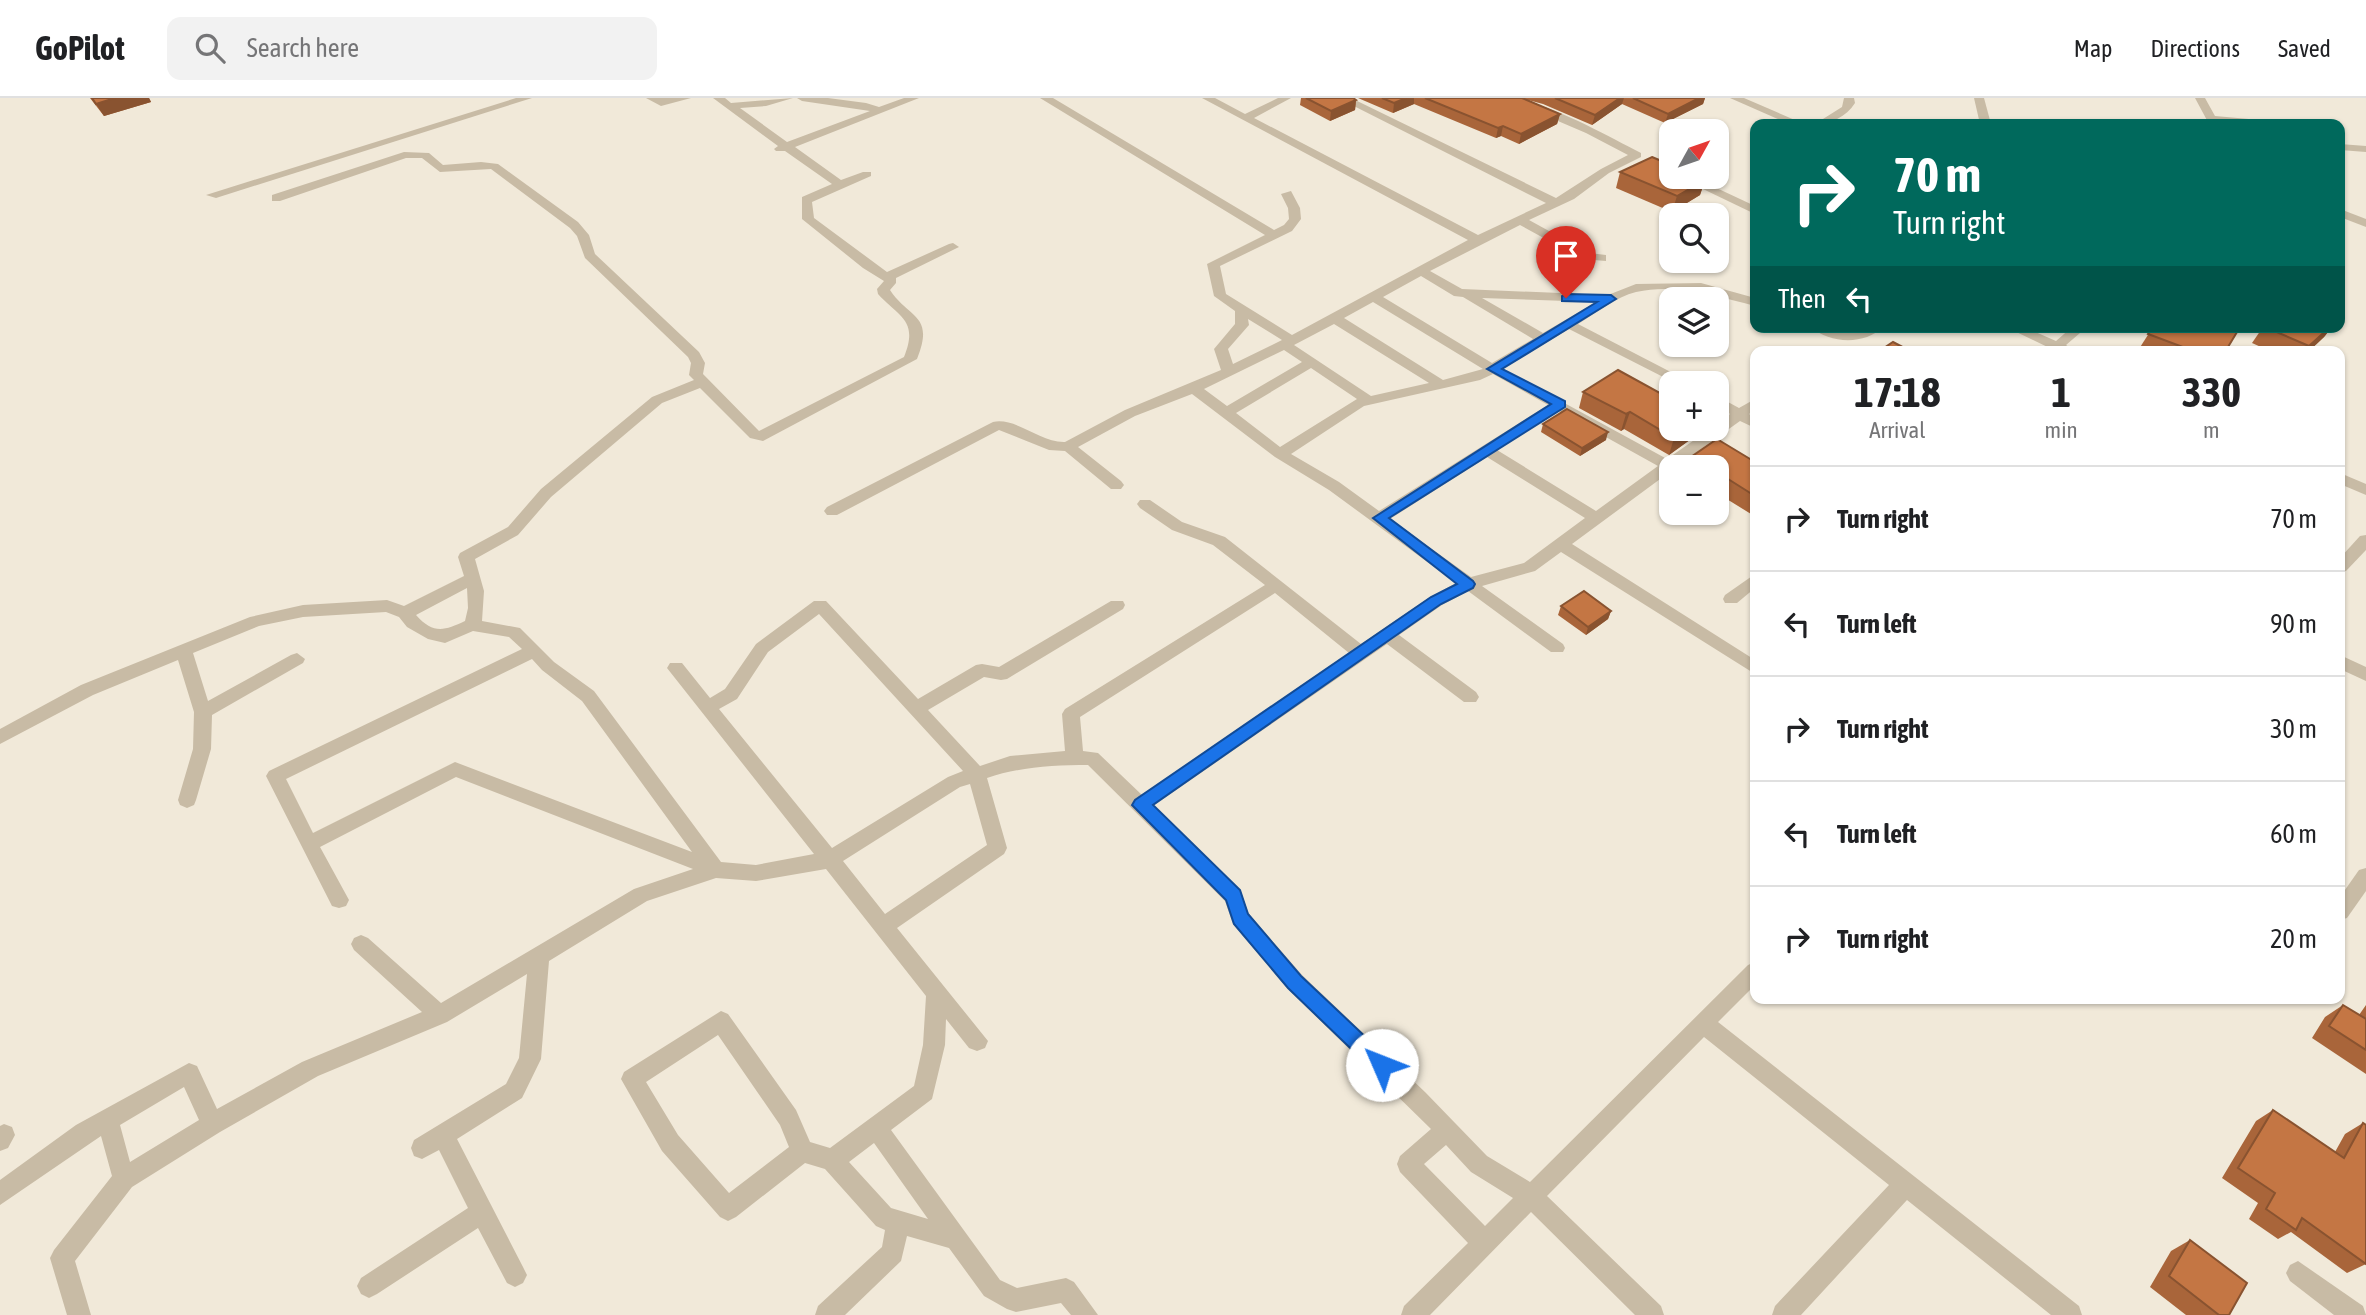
<!DOCTYPE html>
<meta charset="utf-8">
<style>
:root{--surface:#fff;--page:#f2f2f2;--text:#202124;--muted:#757577;--line:#e0e0e0}
body{margin:0;font-family:"Asap Condensed",sans-serif;background:var(--page);color:var(--text);height:100vh;display:flex;flex-direction:column;font-size:26px;white-space:nowrap}
*{box-sizing:border-box;margin:0}
p{font-size:23px;color:var(--muted)}
.icon{flex:none;width:38px;height:38px;fill:none;stroke:currentColor;stroke-width:2;stroke-linecap:round;stroke-linejoin:round}
.map{position:relative;flex:1;overflow:hidden}
.drawer{position:absolute;left:1750px;top:248px;width:595px;height:658px;display:flex;flex-direction:column;background:var(--surface);border-radius:14px;box-shadow:0 2px 5px #0004}
.drawer>*{flex:none}
.guide{position:absolute;left:1750px;top:21px;width:595px;height:214px;border-radius:14px;box-shadow:0 2px 5px #0004;background:#00695c;color:#fff;overflow:hidden}
.needle{width:46px;rotate:50deg}
.fabs{position:absolute;left:1659px;top:21px;display:grid;gap:14px}
.fabs a{display:grid;place-items:center;width:70px;height:70px;border-radius:14px;background:var(--surface);box-shadow:0 2px 5px #0004;font-size:35px}
.pin{position:absolute;display:grid;place-items:center;width:60px;height:60px;color:#fff;margin:-72px -30px;border-radius:50% 50% 50% 0;rotate:-45deg;box-shadow:0 0 7px #0007}
.pin .icon{rotate:45deg}
.me{position:absolute;width:77px;margin:-38px;rotate:314deg;stroke-linejoin:round;filter:drop-shadow(0 0 5px #0008)}
.turn{display:flex;align-items:center;gap:24px;height:147px;padding:0 28px;font-size:32px}
.turn .icon{width:91px;height:91px;stroke-width:2.5}
.turn b{display:block;font-size:49px;line-height:60px}
.then{display:flex;align-items:center;height:66px;padding:0 28px;background:#0003;gap:14px;font-size:26px}
.eta{display:flex;justify-content:space-evenly;align-items:center;height:119px;text-align:center}
.eta b{font-size:42px;font-weight:700;line-height:49px}
ul{padding:0;list-style:none}
li{display:flex;align-items:center;gap:21px;height:105px;padding:0 28px;border-top:2px solid var(--line)}
li div{flex:1}
li b{display:block;font-size:26px}
li em{font-style:normal}
header{display:flex;align-items:center;gap:42px;box-sizing:border-box;height:98px;padding:0 35px;background:var(--surface);border-bottom:2px solid var(--line)}
header strong{font-size:33px}
nav{display:flex;gap:38px;margin-inline-start:auto;font-size:24px}
.search{width:490px;height:63px;background:var(--page);display:flex;align-items:center;gap:18px;box-sizing:border-box;padding:0 24px;border-radius:14px;color:var(--muted);font-size:26px}
.map>svg:first-child{display:block}
.lines{fill:none;stroke-linecap:round;stroke-linejoin:round}
.street{fill:#c8bba5;fill-rule:evenodd}
.wall{fill:#a9653a}
.shaded-wall{fill:#895330}
.building{fill:#c47644;stroke:#895330;stroke-width:2}
.route{fill:#1a73e8;stroke:#114b97;stroke-width:2}
</style>
<header>
<strong>GoPilot</strong>
<div class="search"><svg class="icon" aria-label="search" viewBox="0 0 24 24"><circle cx="10" cy="10" r="6"/><path d="M15 15l6 6"/></svg>Search here</div>
<nav><a>Map</a><a>Directions</a><a>Saved</a></nav>
</header>
<div class="map">
<svg width="2366" height="1217" viewBox="0 0 2366 1217">
<rect width="100%" height="100%" fill="#f1e9d9"/>
<g class="lines">
<g class="street">
<path d="M 516,0 L 532,0 L 216,100 L 206,97 Z"/>
<path d="M 646,0 L 691,0 L 661,8 Z"/>
<path d="M 713,0 L 725,0 L 731,5 L 793,0 L 766,8 L 740,10 L 787,44 L 870,13 L 802,3 L 797,0 L 828,0 L 866,5 L 879,9 L 904,0 L 919,0 L 795,49 L 841,82 L 863,74 L 871,74 L 871,78 L 812,104 L 814,120 L 887,174 L 949,146 L 953,145 L 959,149 L 896,180 L 896,185 L 890,192 C 909,221 935,216 917,261 L 763,343 L 750,340 L 700,290 L 662,305 L 551,399 L 518,437 L 475,461 L 484,493 L 482,523 L 520,530 L 554,564 L 594,593 L 721,764 L 756,767 L 814,756 L 667,570 L 670,565 L 682,565 L 710,600 L 725,591 L 756,546 L 814,503 L 826,503 L 918,601 L 976,567 L 982,566 L 999,569 L 1111,503 L 1123,503 L 1125,507 L 1123,511 L 1007,581 L 1001,582 L 984,579 L 928,612 L 980,668 L 1010,658 L 1065,653 L 1062,616 L 1065,611 L 1265,487 L 1213,447 L 1172,432 L 1140,410 L 1137,406 L 1140,402 L 1150,402 L 1182,424 L 1225,439 L 1361,546 L 1430,499 L 1456,485 L 1329,392 L 1275,359 L 1192,296 L 1135,318 L 1078,349 L 1121,383 L 1124,387 L 1121,391 L 1111,391 L 1065,353 L 1049,352 L 999,332 L 837,417 L 827,417 L 824,413 L 827,409 L 993,324 C 1016,319 1041,345 1065,344 L 1125,312 L 1221,272 L 1214,251 L 1235,226 L 1235,213 L 1214,198 L 1207,166 L 1265,137 L 1040,0 L 1053,0 L 1274,132 L 1284,127 L 1289,121 L 1288,110 L 1281,96 L 1291,93 L 1300,110 L 1301,121 L 1292,133 L 1220,168 L 1226,196 L 1292,237 L 1468,142 L 1202,0 L 1215,0 L 1245,16 L 1278,0 L 1291,0 L 1254,20 L 1478,137 L 1546,105 L 1338,0 L 1351,0 L 1556,100 L 1601,71 L 1628,57 L 1586,35 L 1504,0 C 1541,0 1606,37 1641,55 L 1641,59 L 1609,75 L 1574,101 L 1529,122 L 1589,155 L 1606,157 L 1606,163 L 1582,161 L 1520,127 L 1430,173 L 1462,191 L 1608,197 L 1636,186 L 1701,185 L 1755,200 L 1755,208 C 1717,198 1676,185 1636,194 C 1616,199 1596,215 1578,226 L 1692,285 L 1675,285 L 1569,231 L 1502,271 L 1667,361 L 1710,331 L 1717,331 L 1717,326 L 1730,316 L 1717,308 L 1717,298 L 1739,310 L 1755,301 L 1755,312 L 1749,316 L 1755,320 L 1755,330 L 1740,323 L 1676,369 L 1671,369 L 1671,373 L 1572,446 L 1755,562 L 1755,576 L 1561,454 L 1535,473 L 1482,488 L 1563,546 L 1565,550 L 1563,554 L 1551,554 L 1468,493 L 1442,507 L 1399,537 L 1476,594 L 1479,599 L 1476,604 L 1464,604 L 1387,546 L 1153,708 L 1240,792 L 1249,816 L 1302,877 L 1425,994 L 1487,1058 L 1530,1084 L 1748,867 L 1755,864 L 1755,887 L 1718,924 L 2079,1208 L 2082,1217 L 2051,1217 L 1907,1102 L 1801,1217 L 1772,1217 L 1775,1208 L 1889,1087 L 1704,939 L 1547,1098 L 1661,1208 L 1664,1217 L 1635,1217 L 1531,1114 L 1430,1217 L 1401,1217 L 1404,1208 L 1468,1145 L 1400,1074 L 1397,1066 L 1400,1058 L 1431,1031 L 1288,891 L 1233,826 L 1225,803 L 1088,667 C 1053,667 1020,669 987,680 L 1007,750 L 1004,756 L 897,830 L 988,943 L 985,950 L 977,953 L 969,950 L 946,921 L 945,947 L 932,1001 L 891,1032 L 1000,1182 L 1017,1190 L 1066,1180 L 1074,1184 L 1098,1217 L 1071,1217 L 1061,1205 L 1016,1214 L 1007,1211 L 984,1198 L 949,1150 L 907,1138 L 901,1163 L 845,1217 L 815,1217 L 818,1208 L 882,1149 L 885,1132 L 876,1128 L 825,1071 L 805,1065 L 736,1119 L 728,1123 L 720,1119 L 662,1053 L 621,981 L 624,974 L 721,913 L 728,916 L 796,1012 L 810,1044 L 830,1050 L 914,988 L 923,947 L 926,898 L 826,771 L 756,783 L 716,780 L 647,803 L 549,863 L 541,961 L 522,1000 L 457,1041 L 523,1169 L 527,1177 L 523,1185 L 515,1189 L 507,1185 L 478,1130 L 377,1196 L 369,1200 L 361,1196 L 357,1188 L 361,1180 L 468,1110 L 439,1052 L 422,1061 L 414,1058 L 411,1050 L 414,1042 L 506,986 L 519,960 L 527,876 L 447,924 L 318,978 L 220,1034 L 132,1089 L 75,1163 L 91,1217 L 67,1217 L 50,1160 L 54,1152 L 112,1078 L 101,1038 L 0,1107 L 0,1082 L 76,1027 L 189,965 L 197,968 L 217,1011 L 302,964 L 422,914 L 354,852 L 351,846 L 354,840 L 361,837 L 368,840 L 441,905 L 634,791 L 693,771 L 456,679 L 320,749 L 349,802 L 346,808 L 339,810 L 332,808 L 266,678 L 269,673 L 522,551 L 509,539 L 473,533 L 445,545 L 428,541 L 407,529 L 399,519 L 386,514 L 303,519 L 259,528 L 193,555 L 208,603 L 291,557 L 297,555 L 305,561 L 303,565 L 212,617 L 211,651 L 196,702 L 194,707 L 187,710 L 180,707 L 178,702 L 193,651 L 194,614 L 178,562 L 93,597 L 0,646 L 0,631 L 81,587 L 250,519 L 303,507 L 387,502 L 404,508 L 464,478 L 458,459 L 460,455 L 508,429 L 541,391 L 652,299 L 694,282 L 689,277 L 691,265 L 688,259 L 585,160 L 577,138 L 570,130 L 491,71 L 440,74 L 422,60 L 406,60 L 280,103 L 272,103 L 272,97 L 404,54 L 429,55 L 443,67 L 481,64 L 498,66 L 578,124 L 589,137 L 595,156 L 699,254 L 705,265 L 703,276 L 759,333 L 904,259 C 919,222 899,219 878,196 L 877,191 L 884,183 L 863,170 L 802,121 L 802,99 L 832,86 L 785,53 L 776,53 L 774,51 L 778,48 ZM 1421,178 L 1454,198 L 1463,199 L 1533,241 L 1492,265 L 1383,199 ZM 1482,200 L 1596,204 L 1543,235 ZM 1373,204 L 1483,271 L 1443,282 L 1344,220 ZM 1248,221 L 1282,242 L 1233,266 L 1228,251 L 1249,227 ZM 1334,226 L 1429,285 L 1371,298 L 1294,247 ZM 1284,252 L 1302,264 L 1227,308 L 1204,291 ZM 1311,270 L 1357,301 L 1280,349 L 1236,315 ZM 1493,276 L 1548,307 L 1379,413 L 1339,384 L 1291,356 L 1364,308 L 1480,282 ZM 1559,313 L 1658,368 L 1596,413 L 1497,352 ZM 1487,359 L 1585,420 L 1524,465 L 1471,479 L 1390,421 ZM 467,490 L 468,510 L 465,523 C 444,533 433,536 416,517 ZM 1275,495 L 1349,555 L 1142,697 L 1098,655 L 1083,653 L 1080,619 ZM 819,516 L 963,673 L 948,679 L 832,750 L 719,611 L 737,601 L 768,554 ZM 532,561 L 542,572 L 582,603 L 692,754 L 455,664 L 313,735 L 286,681 ZM 970,686 L 987,747 L 885,816 L 843,763 L 960,689 ZM 718,937 L 780,1027 L 789,1049 L 729,1095 L 678,1037 L 646,984 ZM 184,989 L 199,1022 L 130,1064 L 120,1027 ZM 874,1045 L 928,1121 L 891,1110 L 849,1064 ZM 1446,1047 L 1471,1074 L 1513,1100 L 1485,1128 L 1424,1066 Z"/>
<path d="M 1730,0 L 1744,0 L 1804,26 L 1789,26 Z"/>
<path d="M 1844,0 L 1854,0 L 1855,5 C 1846,19 1831,26 1815,26 L 1842,9 Z"/>
<path d="M 1974,0 L 1984,0 L 1991,26 L 1980,26 Z"/>
<path d="M 2195,0 L 2205,0 L 2215,18 L 2271,23 L 2277,26 L 2209,26 Z"/>
<path d="M 2340,46 L 2366,48 L 2366,54 L 2340,52 Z"/>
<path d="M 1678,79 L 1693,79 L 1755,108 L 1755,116 Z"/>
<path d="M 2340,111 L 2366,121 L 2366,129 L 2340,119 Z"/>
<path d="M 1811,229 C 1825,229 1837,235 1850,235 C 1861,235 1870,229 1883,229 C 1865,247 1830,246 1811,229 Z"/>
<path d="M 2006,229 L 2024,229 L 2056,243 L 2072,229 L 2087,229 L 2066,247 L 2076,254 L 2058,254 Z"/>
<path d="M 2340,375 L 2366,386 L 2366,397 L 2340,386 Z"/>
<path d="M 2366,437 L 2366,452 L 2346,473 L 2340,474 L 2340,460 L 2360,438 Z"/>
<path d="M 1755,476 L 1755,490 L 1737,505 L 1725,505 L 1723,501 L 1725,497 Z"/>
<path d="M 2340,557 L 2366,569 L 2366,583 L 2340,571 Z"/>
<path d="M 2366,770 L 2366,793 L 2347,820 L 2340,822 L 2340,799 L 2359,772 Z"/>
<path d="M 4,1026 L 12,1029 L 15,1037 L 8,1050 L 0,1053 L 0,1028 Z"/>
<path d="M 2298,1163 L 2363,1208 L 2366,1217 L 2334,1217 L 2290,1183 L 2286,1175 L 2290,1167 Z"/>
</g>
</g>
<g class="wall">
<path d="M 90,0 L 149,0 L 151,4 L 104,18 Z"/>
<path d="M 1301,0 L 1353,0 L 1356,2 L 1355,12 L 1330,23 L 1300,7 Z"/>
<path d="M 1358,0 L 1705,0 L 1703,6 L 1665,25 L 1622,6 L 1592,27 L 1543,6 L 1528,2 L 1560,16 L 1557,26 L 1519,46 L 1501,38 L 1496,40 L 1414,6 L 1393,15 Z"/>
<path d="M 1620,74 L 1705,82 L 1700,97 L 1672,114 L 1616,90 Z"/>
<path d="M 2153,229 L 2225,254 L 2137,254 Z"/>
<path d="M 2263,229 L 2332,229 L 2324,239 L 2308,254 L 2272,254 L 2252,245 Z"/>
<path d="M 1583,294 L 1698,336 L 1669,357 L 1624,331 L 1621,333 L 1579,310 Z"/>
<path d="M 1543,326 L 1606,342 L 1580,358 L 1541,334 Z"/>
<path d="M 1691,359 L 1755,364 L 1755,413 L 1751,416 L 1717,395 L 1717,369 L 1687,369 Z"/>
<path d="M 1561,508 L 1611,513 L 1608,521 L 1586,537 L 1558,517 Z"/>
<path d="M 2343,907 L 2359,917 L 2366,907 L 2366,976 L 2312,940 L 2325,919 Z"/>
<path d="M 2273,1012 L 2335,1054 L 2345,1036 L 2363,1025 L 2366,1166 L 2347,1175 L 2291,1134 L 2278,1141 L 2249,1121 L 2258,1105 L 2222,1080 L 2256,1023 Z"/>
<path d="M 2190,1142 L 2229,1217 L 2186,1217 L 2150,1189 L 2171,1153 Z"/>
</g>
<g class="shaded-wall">
<path d="M 115,0 L 149,0 L 151,4 L 104,18 L 96,6 Z"/>
<path d="M 1406,0 L 1414,0 L 1414,6 L 1393,15 L 1394,5 Z"/>
<path d="M 1620,0 L 1624,0 L 1622,6 L 1592,27 L 1595,17 Z"/>
<path d="M 1699,0 L 1705,0 L 1703,6 L 1665,25 L 1668,16 Z"/>
<path d="M 1356,2 L 1355,12 L 1330,23 L 1331,13 Z"/>
<path d="M 1560,16 L 1557,26 L 1519,46 L 1521,36 Z"/>
<path d="M 1503,28 L 1501,38 L 1496,40 L 1498,30 Z"/>
<path d="M 1705,82 L 1700,97 L 1672,114 L 1677,98 Z"/>
<path d="M 2330,229 L 2332,229 L 2324,239 L 2308,254 L 2305,254 L 2309,248 Z"/>
<path d="M 1630,314 L 1624,331 L 1621,333 L 1626,316 Z"/>
<path d="M 1688,331 L 1700,331 L 1698,336 L 1669,357 L 1674,340 Z"/>
<path d="M 1608,334 L 1606,342 L 1580,358 L 1582,350 Z"/>
<path d="M 1611,513 L 1608,521 L 1586,537 L 1588,529 Z"/>
</g>
<g class="building">
<path d="M 92,0 L 115,0 L 96,6 Z"/>
<path d="M 1306,0 L 1353,0 L 1356,2 L 1331,13 Z"/>
<path d="M 1382,0 L 1406,0 L 1394,5 Z"/>
<path d="M 1425,0 L 1522,0 L 1560,16 L 1521,36 L 1503,28 L 1498,30 Z"/>
<path d="M 1555,0 L 1620,0 L 1595,17 Z"/>
<path d="M 1633,0 L 1699,0 L 1668,16 Z"/>
<path d="M 1652,59 L 1671,67 L 1671,79 L 1698,79 L 1705,82 L 1677,98 L 1620,74 Z"/>
<path d="M 2153,229 L 2240,229 L 2225,254 L 2196,254 L 2148,236 Z"/>
<path d="M 2265,229 L 2330,229 L 2309,248 Z"/>
<path d="M 1893,244 L 1912,254 L 1878,254 Z"/>
<path d="M 1618,272 L 1671,301 L 1671,331 L 1688,331 L 1674,340 L 1630,314 L 1626,316 L 1583,294 Z"/>
<path d="M 1567,311 L 1608,334 L 1582,350 L 1543,326 Z"/>
<path d="M 1717,341 L 1755,364 L 1755,398 L 1717,374 L 1717,369 L 1708,369 L 1691,359 Z"/>
<path d="M 1584,493 L 1611,513 L 1588,529 L 1561,508 Z"/>
<path d="M 2343,907 L 2366,921 L 2366,952 L 2329,928 Z"/>
<path d="M 2273,1012 L 2344,1060 L 2363,1025 L 2366,1027 L 2366,1166 L 2302,1120 L 2296,1132 L 2266,1111 L 2275,1095 L 2238,1070 Z"/>
<path d="M 2190,1142 L 2247,1185 L 2229,1217 L 2219,1217 L 2169,1178 Z"/>
</g>
<path class="route" d="M 1566,196 L 1611,197 L 1616,201 L 1502,271 L 1565,303 L 1565,309 L 1389,420 L 1473,483 L 1475,486 L 1473,490 L 1441,506 L 1153,707 L 1240,792 L 1248,816 L 1301,878 L 1389,961 L 1392,967 L 1389,974 L 1382,977 L 1375,974 L 1288,890 L 1234,826 L 1226,802 L 1132,707 L 1135,702 L 1431,499 L 1457,486 L 1373,420 L 1551,306 L 1487,271 L 1597,204 L 1562,203 L 1562,198 Z"/>
</svg>
<div class="fabs">
<a><svg class="needle" viewBox="-14 -14 28 28"><path d="M0-13l5 13h-10z" fill="#e53935"/><path d="M0 13l5-13h-10z" fill="#757577"/></svg></a>
<a><svg class="icon" aria-label="search" viewBox="0 0 24 24"><circle cx="10" cy="10" r="6"/><path d="M15 15l6 6"/></svg></a>
<a><svg class="icon" aria-label="layers" viewBox="0 0 24 24"><path d="M12 4l9 5-9 5-9-5zM3 14l9 5 9-5"/></svg></a>
<a>+</a>
<a>−</a>
</div>
<div class="pin" style="left:1566px;top:200px;background:#d93025"><svg class="icon" aria-label="arrive" viewBox="0 0 24 24"><path d="M6 21V4h12l-3 4 3 4H6"/></svg></div>
<svg class="me" style="left:1382px;top:967px" viewBox="-20 -20 40 40"><circle r="19" fill="#fff"/><path d="M0-13L10 11 0 6-10 11z" fill="#1a73e8"/></svg>
<div class="guide">
<div class="turn"><svg class="icon" aria-label="right" viewBox="0 0 24 24"><path d="M7 20v-9h11M14 6l5 5-5 5"/></svg><div><b>70 m</b>Turn right</div></div>
<div class="then">Then<svg class="icon" aria-label="left" viewBox="0 0 24 24"><path d="M17 20v-9H6M10 6l-5 5 5 5"/></svg></div>
</div>
<section class="drawer">
<div class="eta">
<div><b>17:18</b><p>Arrival</p></div>
<div><b>1</b><p>min</p></div>
<div><b>330</b><p>m</p></div>
</div>
<ul>
<li><svg class="icon" aria-label="right" viewBox="0 0 24 24"><path d="M7 20v-9h11M14 6l5 5-5 5"/></svg><div><b>Turn right</b></div><em>70 m</em></li>
<li><svg class="icon" aria-label="left" viewBox="0 0 24 24"><path d="M17 20v-9H6M10 6l-5 5 5 5"/></svg><div><b>Turn left</b></div><em>90 m</em></li>
<li><svg class="icon" aria-label="right" viewBox="0 0 24 24"><path d="M7 20v-9h11M14 6l5 5-5 5"/></svg><div><b>Turn right</b></div><em>30 m</em></li>
<li><svg class="icon" aria-label="left" viewBox="0 0 24 24"><path d="M17 20v-9H6M10 6l-5 5 5 5"/></svg><div><b>Turn left</b></div><em>60 m</em></li>
<li><svg class="icon" aria-label="right" viewBox="0 0 24 24"><path d="M7 20v-9h11M14 6l5 5-5 5"/></svg><div><b>Turn right</b></div><em>20 m</em></li>
</ul>
</section>
</div>
